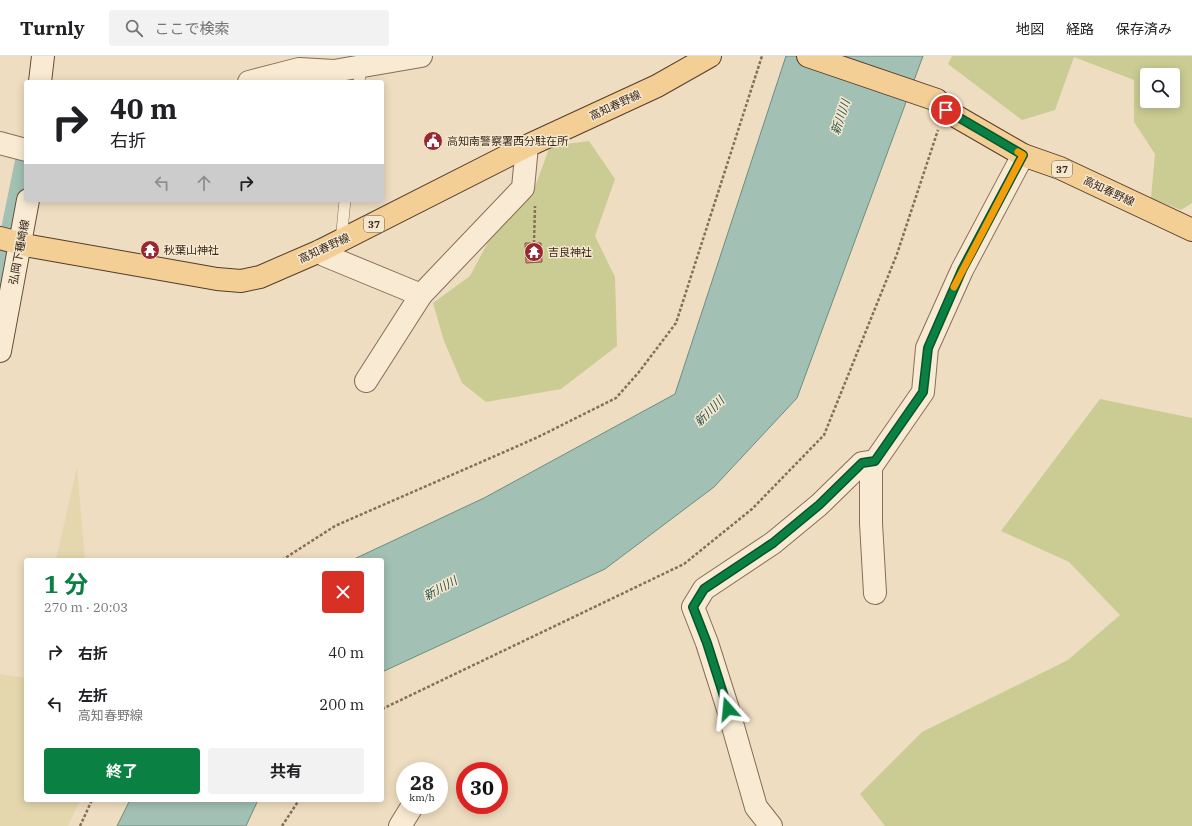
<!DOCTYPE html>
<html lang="ja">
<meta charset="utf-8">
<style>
:root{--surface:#fff;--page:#f2f2f2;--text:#202124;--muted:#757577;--line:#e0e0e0;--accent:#0b8043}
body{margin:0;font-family:"IBM Plex Serif","Noto Sans JP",serif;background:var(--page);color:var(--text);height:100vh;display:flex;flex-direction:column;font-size:15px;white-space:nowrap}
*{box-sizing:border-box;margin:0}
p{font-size:13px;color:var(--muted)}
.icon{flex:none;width:22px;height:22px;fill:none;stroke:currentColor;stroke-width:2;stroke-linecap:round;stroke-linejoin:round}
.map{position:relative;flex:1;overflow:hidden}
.drawer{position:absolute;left:24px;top:502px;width:360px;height:244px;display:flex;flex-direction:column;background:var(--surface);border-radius:4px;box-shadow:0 2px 10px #0003}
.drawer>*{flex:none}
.hud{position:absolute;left:24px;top:24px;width:360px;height:122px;border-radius:4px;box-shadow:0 2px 10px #0003;background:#fff;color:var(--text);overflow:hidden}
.buttons{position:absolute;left:1140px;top:12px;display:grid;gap:8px}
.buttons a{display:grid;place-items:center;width:40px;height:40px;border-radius:4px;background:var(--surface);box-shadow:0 2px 10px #0003;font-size:20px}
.speed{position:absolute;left:396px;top:706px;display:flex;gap:8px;font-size:20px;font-weight:700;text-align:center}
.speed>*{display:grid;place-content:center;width:52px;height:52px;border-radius:50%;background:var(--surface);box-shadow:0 2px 10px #0003;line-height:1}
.speed small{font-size:10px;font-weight:400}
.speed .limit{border:6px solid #d22;background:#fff;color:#111}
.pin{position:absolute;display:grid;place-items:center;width:34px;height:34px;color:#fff;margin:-17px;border:2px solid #fff;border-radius:50%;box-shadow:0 1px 4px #0007}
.me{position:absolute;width:44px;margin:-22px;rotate:342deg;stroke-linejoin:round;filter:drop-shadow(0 0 3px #0008)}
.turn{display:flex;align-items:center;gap:14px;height:84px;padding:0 20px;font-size:18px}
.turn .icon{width:52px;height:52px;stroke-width:2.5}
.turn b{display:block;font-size:28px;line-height:34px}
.lanes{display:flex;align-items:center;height:38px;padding:0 20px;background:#0003;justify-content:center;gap:20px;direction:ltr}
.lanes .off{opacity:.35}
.round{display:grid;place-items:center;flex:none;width:42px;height:42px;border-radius:4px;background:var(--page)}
.headline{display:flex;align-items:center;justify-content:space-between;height:68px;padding:0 20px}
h1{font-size:24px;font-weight:700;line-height:30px;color:var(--accent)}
.primary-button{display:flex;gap:8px;margin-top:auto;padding:8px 20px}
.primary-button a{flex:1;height:46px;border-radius:4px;background:var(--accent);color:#fff;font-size:16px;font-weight:700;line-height:46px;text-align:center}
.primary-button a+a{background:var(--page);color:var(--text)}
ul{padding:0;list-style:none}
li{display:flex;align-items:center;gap:12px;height:52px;padding:0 20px}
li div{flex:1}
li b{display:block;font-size:15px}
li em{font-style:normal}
header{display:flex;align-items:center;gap:24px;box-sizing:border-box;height:56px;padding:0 20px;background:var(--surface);border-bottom:1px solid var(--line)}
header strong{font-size:19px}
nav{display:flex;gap:22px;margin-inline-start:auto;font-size:14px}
.search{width:280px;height:36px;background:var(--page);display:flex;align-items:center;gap:10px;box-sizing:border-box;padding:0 14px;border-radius:4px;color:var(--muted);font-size:15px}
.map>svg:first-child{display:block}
.farmland{fill:#e4d7ad}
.green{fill:#cacc94;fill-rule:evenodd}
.water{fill:#a3c0b5;stroke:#6a8e82}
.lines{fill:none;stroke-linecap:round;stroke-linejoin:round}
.canal{stroke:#a3c0b5;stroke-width:20}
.building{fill:#cd9375;stroke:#87543d}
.service-casing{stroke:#886d58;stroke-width:12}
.minor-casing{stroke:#886d58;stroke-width:24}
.secondary-casing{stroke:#694e3b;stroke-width:24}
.primary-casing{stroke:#553c2c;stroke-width:24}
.path{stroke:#886d58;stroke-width:2.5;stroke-dasharray:3 2;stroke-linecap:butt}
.service{stroke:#f9ebd3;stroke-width:11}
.minor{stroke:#f9ebd3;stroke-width:22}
.secondary{stroke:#f9ebd3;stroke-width:22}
.primary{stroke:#f3cf96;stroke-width:22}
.route-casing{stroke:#07532c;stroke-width:10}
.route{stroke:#0b8043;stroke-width:7}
.slow{stroke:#f59e0b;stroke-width:7}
.labels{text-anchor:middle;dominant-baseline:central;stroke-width:3;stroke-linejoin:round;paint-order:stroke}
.shield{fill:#f6e8cf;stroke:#706152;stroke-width:1}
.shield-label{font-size:10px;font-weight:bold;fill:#37271c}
.street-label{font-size:11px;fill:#37271c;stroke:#f6e8cf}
.poi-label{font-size:11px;fill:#37271c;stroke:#f6e8cf;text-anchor:start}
.water-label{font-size:12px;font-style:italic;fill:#2b5751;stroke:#f6e8cf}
</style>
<header>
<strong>Turnly</strong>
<div class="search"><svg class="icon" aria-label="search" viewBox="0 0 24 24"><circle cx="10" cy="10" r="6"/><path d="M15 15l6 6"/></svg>ここで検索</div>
<nav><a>地図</a><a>経路</a><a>保存済み</a></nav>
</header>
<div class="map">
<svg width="1192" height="770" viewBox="0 0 1192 770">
<rect width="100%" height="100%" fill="#eeddc0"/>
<g class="farmland">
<path d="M 77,411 L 85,504 L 56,504 Z"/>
<path d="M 0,618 L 26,622 L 26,744 L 80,744 L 68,770 L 0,770 Z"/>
</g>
<g class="green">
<path d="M 952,0 L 1192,0 L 1192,147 L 1181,154 L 1151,142 L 1155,98 L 1134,66 L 1134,24 L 1074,1 L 1055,54 L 1022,64 L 948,8 ZM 1147,19 L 1173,19 L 1173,45 L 1147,45 Z"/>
<path d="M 589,85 L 615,123 L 595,180 L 615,221 L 617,290 L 561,333 L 486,346 L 462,327 L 444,285 L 433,247 L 470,220 L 494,175 L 535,131 L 550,90 Z"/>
<path d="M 1100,343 L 1192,362 L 1192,770 L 885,770 L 860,738 L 922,676 L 1068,604 L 1120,559 L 1069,506 L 1001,475 Z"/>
</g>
<g class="water">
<path d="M 786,0 L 923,0 L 797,342 L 714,431 L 605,513 L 382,616 L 382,504 L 352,504 L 484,442 L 675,338 Z"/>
<path d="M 130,744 L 258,744 L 246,770 L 117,770 Z"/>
</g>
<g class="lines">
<path class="canal" d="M 0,228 L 26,100"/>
</g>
<path class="building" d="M 525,187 L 541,187 L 542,206 L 526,207 Z"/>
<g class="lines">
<defs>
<g id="service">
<path d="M 359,26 L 361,11"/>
<path d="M 341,185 L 345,144"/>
</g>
<g id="minor">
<path d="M 249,26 L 299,13 L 334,15 L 421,0"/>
<path d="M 0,87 L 26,94"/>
<path d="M 320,195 L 324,199 L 421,239 L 523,132 L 527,90"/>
<path d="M 366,325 L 421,239"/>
<path d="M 875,537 L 871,467 L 871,411 L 923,336 L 927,292 L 962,214 L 1023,99"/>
<path d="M 400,770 L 413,749"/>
<path d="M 771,770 L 756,751 L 728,653 L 707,587 L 693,551 L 704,533 L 773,487 L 819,449 L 862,407 L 875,405"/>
</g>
<g id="secondary">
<path d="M 40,26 L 43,0"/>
<path d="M 0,295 L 28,144"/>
</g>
<g id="primary">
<path d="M 808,0 L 937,44 L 945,54 L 1023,99 L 1060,112 L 1192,174"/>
<path d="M 0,182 L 30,190 L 217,223 L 241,225 L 260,221 L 320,195 L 527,90 L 657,30 L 710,0"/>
</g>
</defs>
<use href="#service" class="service-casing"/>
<use href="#minor" class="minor-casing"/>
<use href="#secondary" class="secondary-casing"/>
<use href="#primary" class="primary-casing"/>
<g class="path">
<path d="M 534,187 L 535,150"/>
<path d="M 282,504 L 335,470 L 536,382 L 616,342 L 639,316 L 676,267 L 762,0"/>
<path d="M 382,653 L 684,508 L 752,453 L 824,379 L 897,198 L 938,74"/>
<path d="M 80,770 L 92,744"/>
<path d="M 282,770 L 299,744"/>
</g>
<use href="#service" class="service"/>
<use href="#minor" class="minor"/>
<use href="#secondary" class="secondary"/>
<use href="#primary" class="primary"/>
</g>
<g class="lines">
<defs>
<path id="route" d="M 728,653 L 707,587 L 693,551 L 704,533 L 773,487 L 819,449 L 862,407 L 875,405 L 923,336 L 928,292 L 962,214 L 1023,99 L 946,54"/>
</defs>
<use href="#route" class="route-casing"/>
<use href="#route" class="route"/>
<path class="slow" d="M 954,231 L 1023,99 L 1018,96"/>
</g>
<defs>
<symbol id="civic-disc" viewBox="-11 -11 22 22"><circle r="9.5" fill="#972730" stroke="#f6e8cf"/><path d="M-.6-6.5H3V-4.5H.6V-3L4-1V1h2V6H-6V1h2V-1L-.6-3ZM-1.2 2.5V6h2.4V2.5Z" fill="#fff"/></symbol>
<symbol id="temple-disc" viewBox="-11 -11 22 22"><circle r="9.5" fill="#972730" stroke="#f6e8cf"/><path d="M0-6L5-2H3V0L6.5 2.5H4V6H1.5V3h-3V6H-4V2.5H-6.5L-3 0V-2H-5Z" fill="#fff"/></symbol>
</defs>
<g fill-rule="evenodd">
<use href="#civic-disc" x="422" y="74" width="22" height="22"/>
<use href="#temple-disc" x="139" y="183" width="22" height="22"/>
<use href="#temple-disc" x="523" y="185" width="22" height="22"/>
</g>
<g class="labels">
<g class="shield">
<rect x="1052" y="105" width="20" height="16" rx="3"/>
<rect x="364" y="160" width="20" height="16" rx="3"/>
</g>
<g class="shield-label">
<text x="1062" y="113">37</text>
<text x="374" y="168">37</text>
</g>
<g class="street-label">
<text transform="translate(615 49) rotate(-25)">高知春野線</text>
<text transform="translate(1109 135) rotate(25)">高知春野線</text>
<text transform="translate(324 192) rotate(-25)">高知春野線</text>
<text transform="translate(19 196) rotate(-79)">弘岡下種崎線</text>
</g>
<g class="poi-label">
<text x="447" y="85">高知南警察署西分駐在所</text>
<text x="164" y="194">秋葉山神社</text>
<text x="548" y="196">吉良神社</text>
</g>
<g class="water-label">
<text transform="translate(840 61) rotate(-72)">新川川</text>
<text transform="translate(709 355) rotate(-45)">新川川</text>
<text transform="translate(440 532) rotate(-29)">新川川</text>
</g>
</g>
</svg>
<div class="buttons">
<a><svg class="icon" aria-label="search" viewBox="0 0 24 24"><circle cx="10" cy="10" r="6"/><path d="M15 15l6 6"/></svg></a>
</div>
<div class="speed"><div>28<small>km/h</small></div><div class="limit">30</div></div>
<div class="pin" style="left:946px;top:54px;background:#d93025"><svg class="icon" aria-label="arrive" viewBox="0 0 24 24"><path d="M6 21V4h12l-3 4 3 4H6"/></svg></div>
<svg class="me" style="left:728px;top:653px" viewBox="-20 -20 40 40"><path d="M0-17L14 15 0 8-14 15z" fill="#0b8043" stroke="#fff" stroke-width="4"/></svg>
<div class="hud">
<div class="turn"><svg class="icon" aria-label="right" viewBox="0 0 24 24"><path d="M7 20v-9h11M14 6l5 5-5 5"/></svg><div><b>40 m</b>右折</div></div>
<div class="lanes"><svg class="icon off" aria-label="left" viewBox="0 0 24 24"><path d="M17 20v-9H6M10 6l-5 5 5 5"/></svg><svg class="icon off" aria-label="ahead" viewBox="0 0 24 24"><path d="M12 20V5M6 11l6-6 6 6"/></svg><svg class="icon" aria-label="right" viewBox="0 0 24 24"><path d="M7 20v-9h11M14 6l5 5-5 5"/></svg></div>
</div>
<section class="drawer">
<div class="headline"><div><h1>1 分</h1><p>270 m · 20:03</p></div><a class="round" style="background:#d93025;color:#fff"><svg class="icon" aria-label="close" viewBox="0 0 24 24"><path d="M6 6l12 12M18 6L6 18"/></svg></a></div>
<ul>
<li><svg class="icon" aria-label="right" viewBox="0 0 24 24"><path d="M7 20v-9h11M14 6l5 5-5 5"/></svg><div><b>右折</b></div><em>40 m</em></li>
<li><svg class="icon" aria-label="left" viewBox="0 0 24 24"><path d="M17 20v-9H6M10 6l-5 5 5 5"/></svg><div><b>左折</b><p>高知春野線</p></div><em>200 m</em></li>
</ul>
<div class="primary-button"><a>終了</a><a>共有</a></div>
</section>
</div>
